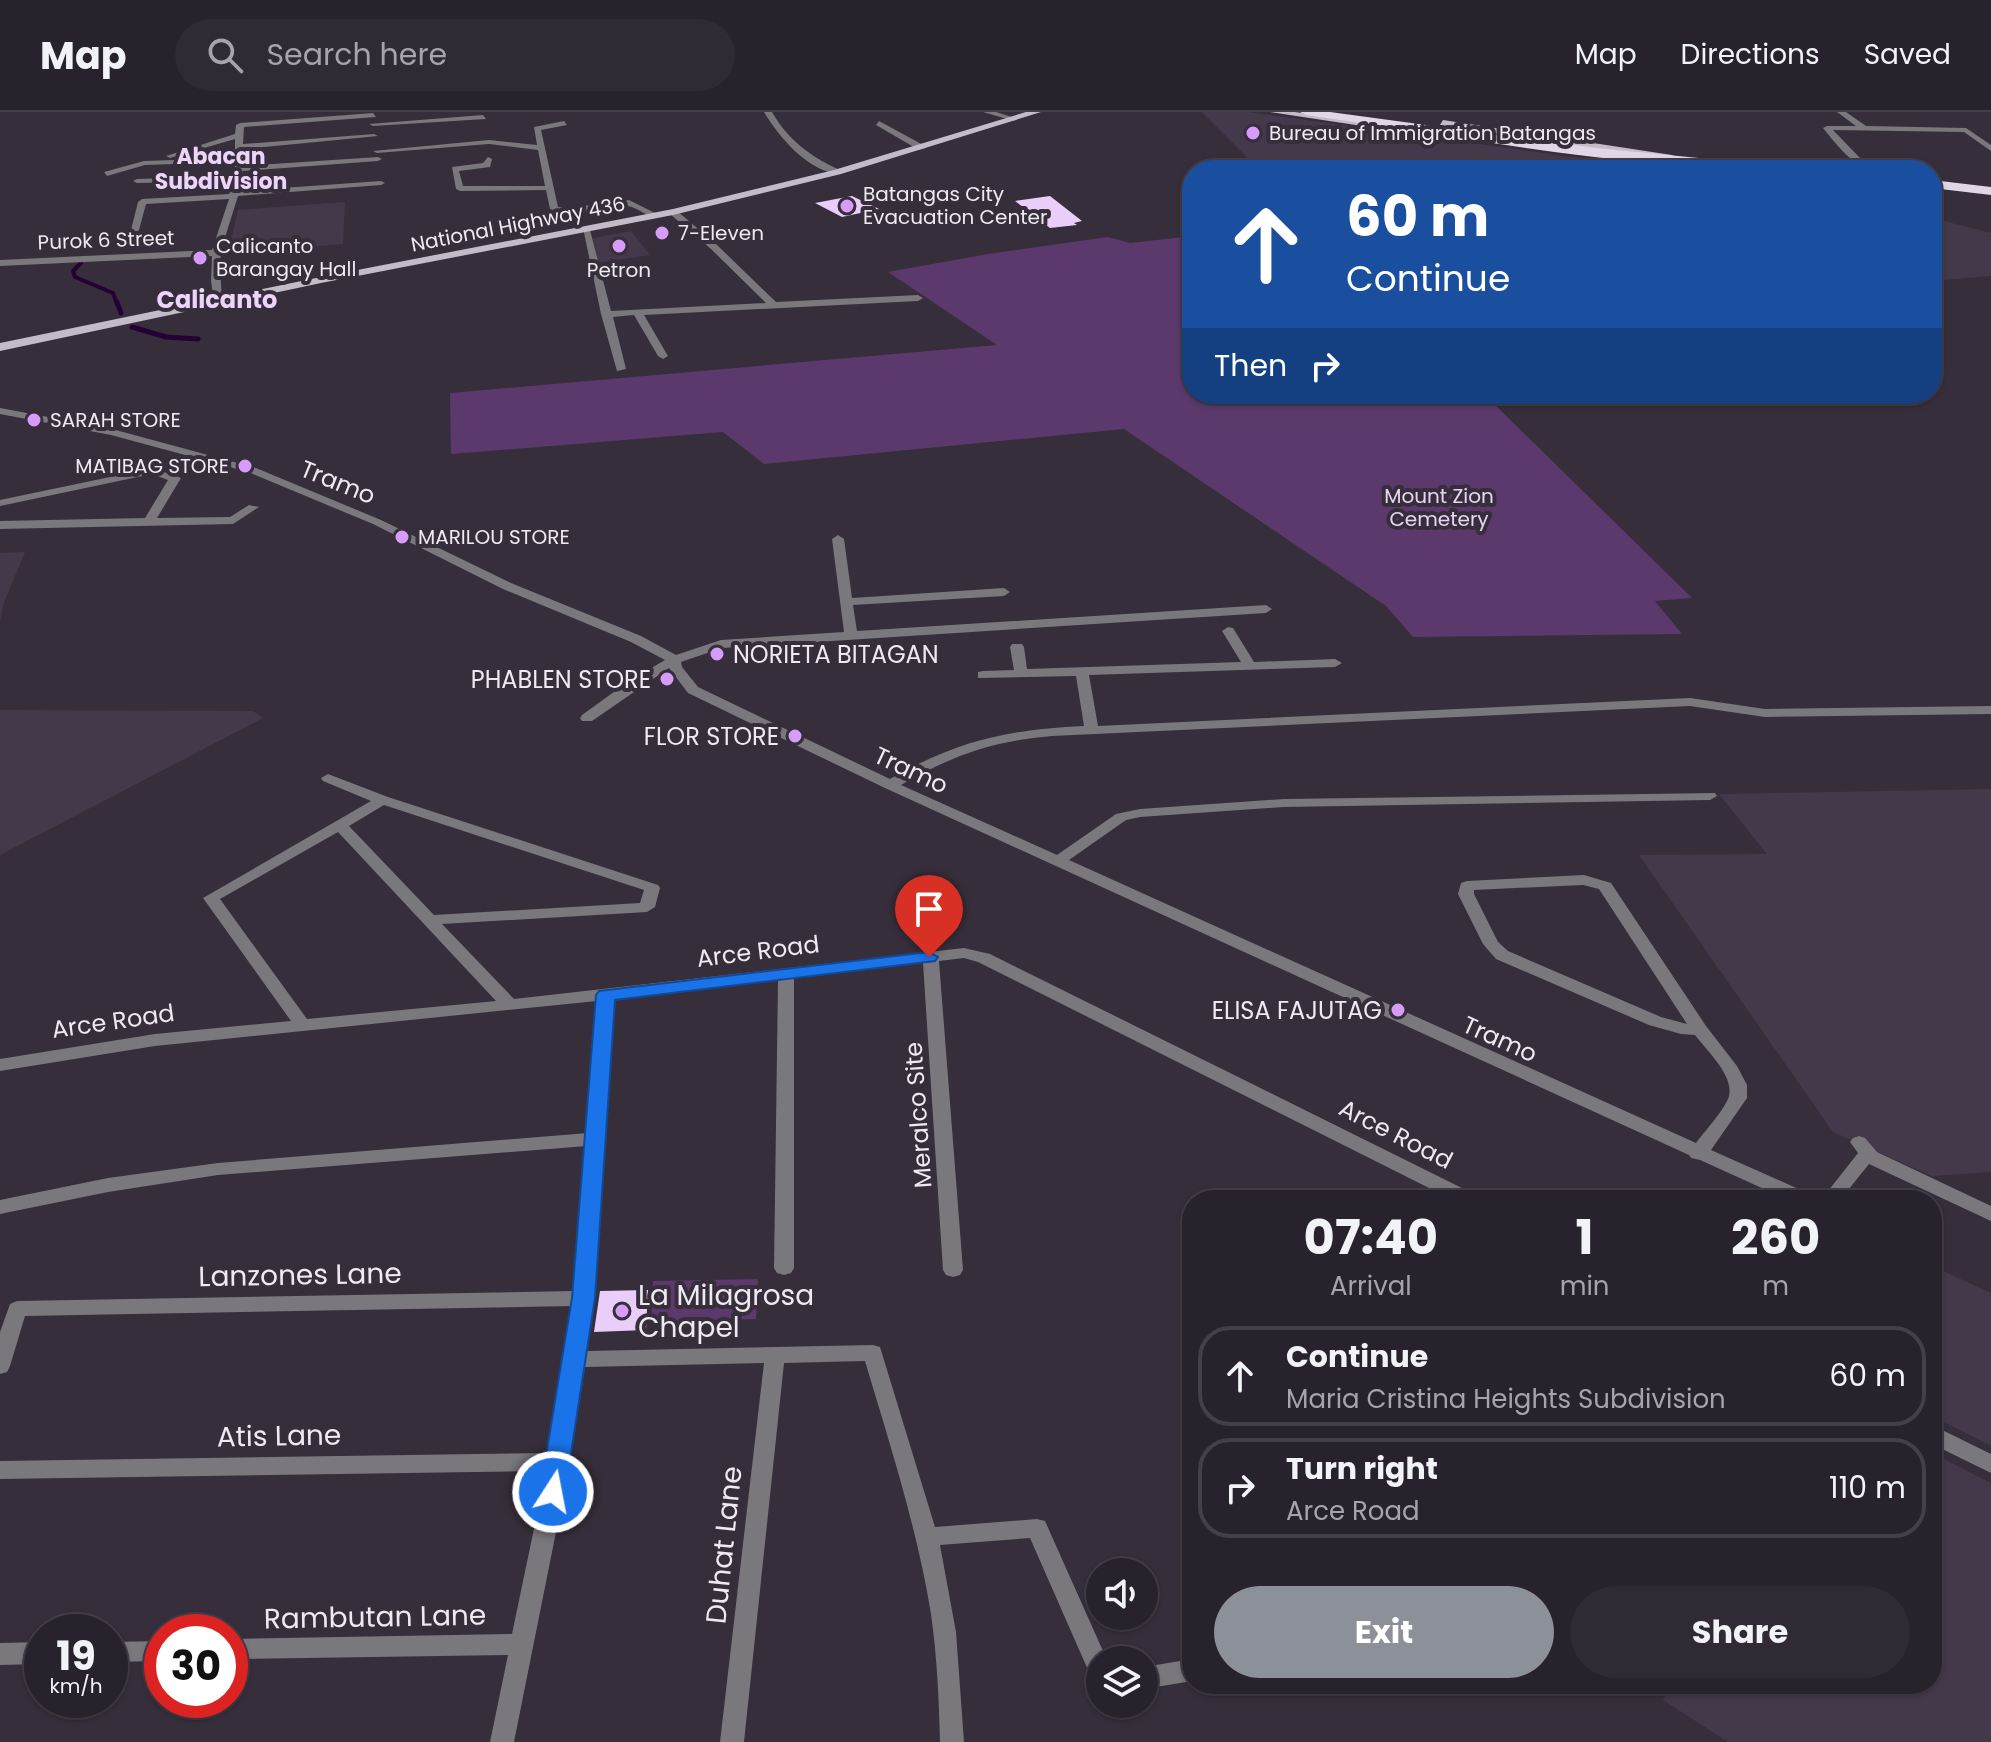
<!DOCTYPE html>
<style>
:root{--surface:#28222c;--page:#302a34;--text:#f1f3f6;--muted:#a5a4a9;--line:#443f48;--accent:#8c9099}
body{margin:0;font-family:Poppins,sans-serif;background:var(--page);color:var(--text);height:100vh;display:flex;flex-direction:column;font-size:30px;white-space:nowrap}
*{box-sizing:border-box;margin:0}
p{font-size:26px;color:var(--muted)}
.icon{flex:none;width:44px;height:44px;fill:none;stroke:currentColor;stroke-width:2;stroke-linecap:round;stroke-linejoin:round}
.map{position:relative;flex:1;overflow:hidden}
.details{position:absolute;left:1182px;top:1078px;width:760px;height:504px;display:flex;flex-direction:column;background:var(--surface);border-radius:32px;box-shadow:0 2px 6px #0004,0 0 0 2px var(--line)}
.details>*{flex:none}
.hud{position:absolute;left:1182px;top:48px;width:760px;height:244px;border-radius:32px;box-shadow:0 2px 6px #0004,0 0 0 2px var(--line);background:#1a4fa0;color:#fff;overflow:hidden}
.buttons{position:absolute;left:1086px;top:1446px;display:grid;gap:16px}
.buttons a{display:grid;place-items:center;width:72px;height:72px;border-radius:50%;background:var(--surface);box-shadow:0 2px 6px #0004,0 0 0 2px var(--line);font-size:40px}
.speed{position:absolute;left:24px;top:1502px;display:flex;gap:16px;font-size:40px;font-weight:700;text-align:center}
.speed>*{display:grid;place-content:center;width:104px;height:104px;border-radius:50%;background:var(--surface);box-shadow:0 2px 6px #0004,0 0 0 2px var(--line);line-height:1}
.speed small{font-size:20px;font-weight:400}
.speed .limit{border:12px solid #d22;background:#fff;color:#111}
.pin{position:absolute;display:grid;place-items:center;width:68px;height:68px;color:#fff;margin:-82px -34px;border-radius:50% 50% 50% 0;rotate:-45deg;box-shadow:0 0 8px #0007}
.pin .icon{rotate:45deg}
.me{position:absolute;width:88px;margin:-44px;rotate:11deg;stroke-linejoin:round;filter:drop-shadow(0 0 6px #0008)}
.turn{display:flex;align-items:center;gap:28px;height:168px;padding:0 32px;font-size:36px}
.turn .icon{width:104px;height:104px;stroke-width:2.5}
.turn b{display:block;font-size:56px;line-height:68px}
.then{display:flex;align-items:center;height:76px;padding:0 32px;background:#0003;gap:16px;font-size:30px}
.eta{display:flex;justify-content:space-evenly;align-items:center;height:136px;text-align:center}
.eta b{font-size:48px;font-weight:700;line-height:56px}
.button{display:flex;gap:16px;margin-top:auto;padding:16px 32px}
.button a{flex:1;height:92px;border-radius:48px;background:var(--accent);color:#fff;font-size:32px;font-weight:700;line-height:92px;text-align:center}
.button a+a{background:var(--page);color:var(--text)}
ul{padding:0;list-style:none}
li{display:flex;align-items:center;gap:24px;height:100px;margin:0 16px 12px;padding:0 16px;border:4px solid var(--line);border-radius:32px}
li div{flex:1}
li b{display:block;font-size:30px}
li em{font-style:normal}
header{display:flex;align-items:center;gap:48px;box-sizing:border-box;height:112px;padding:0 40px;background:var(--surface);border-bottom:2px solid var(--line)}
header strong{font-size:38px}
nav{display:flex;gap:44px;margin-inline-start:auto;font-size:28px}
.search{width:560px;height:72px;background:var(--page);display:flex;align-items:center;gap:20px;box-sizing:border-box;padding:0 28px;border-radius:44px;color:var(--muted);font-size:30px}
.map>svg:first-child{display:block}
.built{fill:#44394a}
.green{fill:#5b396d}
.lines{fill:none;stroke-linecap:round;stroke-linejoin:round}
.stream-far1{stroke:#250035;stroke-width:4}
.stream{stroke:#250035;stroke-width:5}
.building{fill:#e8cef8}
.street{fill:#7a777d;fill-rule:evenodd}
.primary{fill:#c3bbc8;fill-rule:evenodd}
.highway{fill:#e0d6e6;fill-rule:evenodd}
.route{fill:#1a73e8;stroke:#114b97;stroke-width:2}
.poi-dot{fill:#d79bf9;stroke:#362e3a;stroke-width:3}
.labels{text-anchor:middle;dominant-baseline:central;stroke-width:8;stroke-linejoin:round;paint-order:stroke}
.far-poi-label{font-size:20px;fill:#eeeaf1;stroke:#362e3a;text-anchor:start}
.far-street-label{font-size:20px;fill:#eeeaf1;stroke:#362e3a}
.far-park-label{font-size:20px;fill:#e9d2f6;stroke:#362e3a}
.far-neighbourhood-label{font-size:22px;font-weight:bold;fill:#edd4fc;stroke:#362e3a}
.far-quarter-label{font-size:24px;font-weight:bold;fill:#edd4fc;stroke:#362e3a}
.street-label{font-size:24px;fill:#eeeaf1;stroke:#362e3a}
.poi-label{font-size:24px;fill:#eeeaf1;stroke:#362e3a;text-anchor:end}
.near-street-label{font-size:28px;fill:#eeeaf1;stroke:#362e3a}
.near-poi-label{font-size:28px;fill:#eeeaf1;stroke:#362e3a;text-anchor:start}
</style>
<header>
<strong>Map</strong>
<div class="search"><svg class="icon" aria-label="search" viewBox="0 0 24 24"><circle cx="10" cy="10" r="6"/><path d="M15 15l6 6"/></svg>Search here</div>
<nav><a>Map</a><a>Directions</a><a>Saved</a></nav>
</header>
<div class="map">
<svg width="1991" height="1630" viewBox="0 0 1991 1630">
<rect width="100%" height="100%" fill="#362e3a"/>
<g class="built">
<path d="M 1202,0 L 1248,0 L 1565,44 L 1705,58 L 1260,58 Z"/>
<path d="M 345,90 L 343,132 L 228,142 L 238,98 Z"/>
<path d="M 1932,106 L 1991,121 L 1991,164 L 1932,169 Z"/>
<path d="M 631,119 L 650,143 L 598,151 L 593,126 Z"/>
<path d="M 25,440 L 3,493 L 0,510 L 0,441 Z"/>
<path d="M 0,598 L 253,599 L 263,606 L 0,743 Z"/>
<path d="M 1991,677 L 1991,1060 L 1932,1064 L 1833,1020 L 1639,743 L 1767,742 L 1719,682 Z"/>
<path d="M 1932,1154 L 1991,1181 L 1991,1334 L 1932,1304 Z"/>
<path d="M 1932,1341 L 1991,1371 L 1991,1630 L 1728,1630 L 1663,1588 L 1673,1572 L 1932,1572 Z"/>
</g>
<g class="green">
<path d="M 1192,124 L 1192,282 L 1484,282 L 1692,486 L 1655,489 L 1682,522 L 1413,525 L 1386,494 L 1124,317 L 764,352 L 723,320 L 451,342 L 450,281 L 997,233 L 888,160 L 988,142 L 1108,125 L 1130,131 Z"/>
<path d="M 758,1167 L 756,1207 L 651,1210 L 653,1169 Z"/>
</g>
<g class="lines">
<path class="stream-far1" d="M 81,151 L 73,159 L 75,165 L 113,181 L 117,192"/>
<g class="stream">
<path d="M 117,190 L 121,201"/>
<path d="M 132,215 L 166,225 L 198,227"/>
</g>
</g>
<g class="building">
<path d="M 852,84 L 879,97 L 842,105 L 815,91 Z"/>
<path d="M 1050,84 L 1082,109 L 1074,111 L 1077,113 L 1050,116 L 1015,89 Z"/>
<path d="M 648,1178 L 646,1218 L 594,1220 L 600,1179 Z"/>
</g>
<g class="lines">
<g class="street">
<path d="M 764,0 L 772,0 C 788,28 811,45 840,58 L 840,62 C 808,60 779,25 764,0 Z"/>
<path d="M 983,0 L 996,0 L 1018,7 L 1014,9 Z"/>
<path d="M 1837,0 L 1846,0 L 1866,14 L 1966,16 L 1991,33 L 1991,39 L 1964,20 L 1833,18 L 1859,45 L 1878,58 C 1855,58 1837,33 1823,16 L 1827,14 L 1856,14 Z"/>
<path d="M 373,1 L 376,5 L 244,15 L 243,32 L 374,22 L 378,24 L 243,37 L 243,54 L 378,45 L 382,47 L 378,49 L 243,59 L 239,79 L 381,69 L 385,71 L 381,73 L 238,84 L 222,135 L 220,151 L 222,191 L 214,189 L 211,169 L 212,144 L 0,154 L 0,148 L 212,138 L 229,87 L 146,92 L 139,118 L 135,121 L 131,118 L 138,90 L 142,87 L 229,82 L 233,69 L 137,71 L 133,69 L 137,67 L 234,64 L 235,50 L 145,53 L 107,64 L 104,60 L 144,49 L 235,46 L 235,27 L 170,46 L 166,44 L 235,22 L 236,13 L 240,11 Z"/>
<path d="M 483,3 L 486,7 L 373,14 L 369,12 Z"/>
<path d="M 564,9 L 567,13 L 541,18 L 558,95 L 568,96 L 629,88 L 657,102 L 657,106 C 646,105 638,95 627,94 C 602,90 574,109 550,97 L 546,78 L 460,79 L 456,77 L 452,55 L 483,51 L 488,45 L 492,47 L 490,55 L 459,59 L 463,74 L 545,74 L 538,38 L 489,32 L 377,41 L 373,39 L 489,28 L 537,33 L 534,15 Z"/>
<path d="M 879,9 L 925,34 L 926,36 L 919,38 L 876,13 Z"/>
<path d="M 670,98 L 676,98 L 717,133 L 776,190 L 918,183 L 923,186 L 918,189 L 644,203 L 668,244 L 663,247 L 658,244 L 634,203 L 613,205 L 626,257 L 617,259 L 601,202 L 583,116 L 590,118 L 611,199 L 766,191 L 711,137 L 670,102 Z"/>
<path d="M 0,296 L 112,317 L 256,356 L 381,408 L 511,471 L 641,524 L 676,543 L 721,528 L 844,520 L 832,427 L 838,423 L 844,427 L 852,486 L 1004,476 L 1010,480 L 1004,484 L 853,493 L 857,519 L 1266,493 L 1272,497 L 1266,501 L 722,536 L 681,550 L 682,555 L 698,575 L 890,667 C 959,628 1006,618 1084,614 L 1076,564 L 978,566 L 978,560 L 983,559 L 1014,558 L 1010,535 L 1012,532 L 1022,532 L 1024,535 L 1027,557 L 1241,550 L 1222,519 L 1228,515 L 1233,516 L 1254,550 L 1335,547 L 1342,551 L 1335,555 L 1089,563 L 1098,614 L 1690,586 L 1765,597 L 1991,594 L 1991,602 L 1765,605 L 1690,594 L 1052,624 C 993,629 953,643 901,673 L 1057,743 L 1116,702 L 1140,697 L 1284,687 L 1715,681 L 1717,684 L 1710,688 L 1284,695 L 1140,705 L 1126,708 L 1069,748 L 1696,1031 C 1704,1020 1726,996 1729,984 C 1734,963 1706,938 1695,923 L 1681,922 L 1649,913 L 1496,847 L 1483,832 L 1458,782 L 1461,771 L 1467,769 L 1584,763 L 1611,771 L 1706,914 L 1737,954 L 1747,973 L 1747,986 L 1711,1038 L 1812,1083 L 1814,1088 L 1788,1088 L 1700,1048 L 1691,1046 L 1689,1043 L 885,676 L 688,581 L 669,556 L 592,609 L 582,609 L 580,606 L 582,603 L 629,569 L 665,548 L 631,530 L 503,477 L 373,412 L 248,360 L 111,323 L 0,302 ZM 1583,773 L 1599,777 L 1687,912 L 1661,905 L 1508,839 L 1498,830 L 1474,782 L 1474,778 Z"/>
<path d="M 153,356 L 181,366 L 157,406 L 230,405 L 249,393 L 259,395 L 233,412 L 0,417 L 0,409 L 145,406 L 168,368 L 152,362 L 0,394 L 0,388 Z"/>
<path d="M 328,662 L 388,685 L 658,773 L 660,776 L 655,795 L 647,800 L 442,812 L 514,887 L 964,836 L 990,842 L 1476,1083 L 1478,1088 L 1453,1088 L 978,850 L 964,846 L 939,849 L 963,1158 L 960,1163 L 953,1165 L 946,1163 L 943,1158 L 923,851 L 794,866 L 794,1156 L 791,1161 L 784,1163 L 777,1161 L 774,1156 L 778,868 L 614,887 L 600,1111 L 587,1239 L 873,1233 L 880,1235 L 935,1415 L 1037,1407 L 1045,1409 L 1107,1548 L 1100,1548 L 1100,1570 L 1092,1567 L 1030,1426 L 940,1433 L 956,1520 L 964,1630 L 940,1630 C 939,1587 937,1545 931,1502 C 917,1416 890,1333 865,1249 L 784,1251 L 744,1630 L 720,1630 L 764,1251 L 585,1255 L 570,1350 L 514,1630 L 490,1630 L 508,1543 L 230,1547 L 230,1527 L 512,1522 L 546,1359 L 0,1367 L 0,1349 L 550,1341 L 573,1194 L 25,1204 L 10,1254 L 7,1260 L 0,1262 L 0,1220 L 10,1192 L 17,1189 L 574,1179 L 587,1034 L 218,1063 L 108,1080 L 0,1102 L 0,1088 L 108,1066 L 218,1051 L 588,1021 L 597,889 L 155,934 L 0,959 L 0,947 L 155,922 L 291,909 L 203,786 L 371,689 L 323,669 L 321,666 ZM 384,693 L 644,778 L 640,791 L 434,803 L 349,714 ZM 338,720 L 496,889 L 307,907 L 220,787 Z"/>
<path d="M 1859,1024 L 1865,1026 L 1877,1040 L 1991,1094 L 1991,1109 L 1869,1052 L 1840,1088 L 1821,1088 L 1858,1041 L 1850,1030 L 1853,1026 Z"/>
<path d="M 1932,1313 L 1991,1342 L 1991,1361 L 1932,1332 Z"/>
<path d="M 162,1529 L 162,1549 L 110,1550 L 110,1530 Z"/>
<path d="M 42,1530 L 42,1552 L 0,1553 L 0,1531 Z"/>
<path d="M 1192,1547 L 1192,1569 L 1144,1577 L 1144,1555 Z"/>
</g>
<g class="primary">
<path d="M 1026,0 L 1041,0 L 841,62 L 673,103 L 321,171 L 0,239 L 0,231 L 321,165 L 673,97 L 834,58 Z"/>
<path d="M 1270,0 L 1295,0 L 1466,26 L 1461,29 Z"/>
<path d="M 1443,8 L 1672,43 L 1677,46 L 1672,49 L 1440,13 Z"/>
</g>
<g class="highway">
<path d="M 1300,0 L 1330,0 L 1597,36 L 1781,54 L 1787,58 C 1628,58 1464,25 1306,3 Z"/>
<path d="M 1932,68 L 1991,75 L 1991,83 L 1932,76 Z"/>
</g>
</g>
<path class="route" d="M 929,840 L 938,845 L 935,849 L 615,888 L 595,1186 L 565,1380 L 561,1388 L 553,1391 L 544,1388 L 540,1380 L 572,1186 L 596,883 L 599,879 Z"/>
<g class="poi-dot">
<circle cx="1253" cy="21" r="8"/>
<circle cx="847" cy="94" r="8"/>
<circle cx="662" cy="121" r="8"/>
<circle cx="619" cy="134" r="8"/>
<circle cx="200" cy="146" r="8"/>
<circle cx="34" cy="308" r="8"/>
<circle cx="245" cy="354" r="8"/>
<circle cx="402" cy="425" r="8"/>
<circle cx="717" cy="542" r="8"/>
<circle cx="667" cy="567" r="8"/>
<circle cx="795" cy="624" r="8"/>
<circle cx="1398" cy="898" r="8"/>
<circle cx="622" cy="1199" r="8"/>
</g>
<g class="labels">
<g class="far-poi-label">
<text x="1269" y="21">Bureau of Immigration Batangas</text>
<text x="863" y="82">Batangas City<tspan x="863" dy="23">Evacuation Center</tspan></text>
<text x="678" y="121">7-Eleven</text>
<text x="216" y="134">Calicanto<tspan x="216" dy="23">Barangay Hall</tspan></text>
<text x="619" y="158" text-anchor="middle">Petron</text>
<text x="50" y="308">SARAH STORE</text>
<text x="229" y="354" text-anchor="end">MATIBAG STORE</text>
<text x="418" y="425">MARILOU STORE</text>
</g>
<g class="far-street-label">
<text transform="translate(518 112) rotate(-11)">National Highway 436</text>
<text transform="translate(106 128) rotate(-2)">Purok 6 Street</text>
</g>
<g class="far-park-label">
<text x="1439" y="384">Mount Zion<tspan x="1439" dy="23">Cemetery</tspan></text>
</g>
<g class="far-neighbourhood-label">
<text x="221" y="44">Abacan<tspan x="221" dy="25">Subdivision</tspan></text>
</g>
<g class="far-quarter-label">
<text x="217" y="187">Calicanto</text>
</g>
<g class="street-label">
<text transform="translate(338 370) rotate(22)">Tramo</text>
<text transform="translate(911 658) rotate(25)">Tramo</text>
<text transform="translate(758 839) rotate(-7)">Arce Road</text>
<text transform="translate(113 909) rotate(-8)">Arce Road</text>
<text transform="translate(1500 927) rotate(24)">Tramo</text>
<text transform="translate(918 1003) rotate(-94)">Meralco Site</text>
<text transform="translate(1396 1022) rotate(27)">Arce Road</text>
</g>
<g class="poi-label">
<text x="733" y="542" text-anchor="start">NORIETA BITAGAN</text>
<text x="651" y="567">PHABLEN STORE</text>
<text x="779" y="624">FLOR STORE</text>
<text x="1382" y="898">ELISA FAJUTAG</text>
</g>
<g class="near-street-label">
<text transform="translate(300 1163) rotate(-1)">Lanzones Lane</text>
<text transform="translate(279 1324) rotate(-1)">Atis Lane</text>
<text transform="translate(724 1433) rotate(-84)">Duhat Lane</text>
<text transform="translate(375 1505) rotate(-1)">Rambutan Lane</text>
</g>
<g class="near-poi-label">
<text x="638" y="1183">La Milagrosa<tspan x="638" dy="32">Chapel</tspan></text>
</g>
</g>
</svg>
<div class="buttons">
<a><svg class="icon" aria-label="sound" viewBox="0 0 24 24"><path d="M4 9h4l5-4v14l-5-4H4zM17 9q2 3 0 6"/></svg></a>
<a><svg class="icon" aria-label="layers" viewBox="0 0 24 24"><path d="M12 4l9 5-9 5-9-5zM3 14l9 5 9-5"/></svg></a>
</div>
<div class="speed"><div>19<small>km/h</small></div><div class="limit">30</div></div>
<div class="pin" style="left:929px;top:845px;background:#d93025"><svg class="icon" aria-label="arrive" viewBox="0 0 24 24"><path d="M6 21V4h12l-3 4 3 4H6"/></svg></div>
<svg class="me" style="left:553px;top:1380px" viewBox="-20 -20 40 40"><circle r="17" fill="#1a73e8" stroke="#fff" stroke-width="3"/><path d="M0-11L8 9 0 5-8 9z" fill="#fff"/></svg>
<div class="hud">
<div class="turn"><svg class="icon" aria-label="ahead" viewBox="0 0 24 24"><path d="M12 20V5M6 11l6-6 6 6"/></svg><div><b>60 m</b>Continue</div></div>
<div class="then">Then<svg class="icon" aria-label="right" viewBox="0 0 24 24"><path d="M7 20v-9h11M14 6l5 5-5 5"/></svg></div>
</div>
<section class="details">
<div class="eta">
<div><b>07:40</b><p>Arrival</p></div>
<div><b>1</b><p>min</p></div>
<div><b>260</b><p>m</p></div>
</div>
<ul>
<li><svg class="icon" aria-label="ahead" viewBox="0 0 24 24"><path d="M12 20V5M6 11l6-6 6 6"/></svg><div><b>Continue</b><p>Maria Cristina Heights Subdivision</p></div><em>60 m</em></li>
<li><svg class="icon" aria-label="right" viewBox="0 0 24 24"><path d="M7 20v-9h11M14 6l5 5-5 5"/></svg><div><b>Turn right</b><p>Arce Road</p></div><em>110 m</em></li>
</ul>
<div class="button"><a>Exit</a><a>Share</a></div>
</section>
</div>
